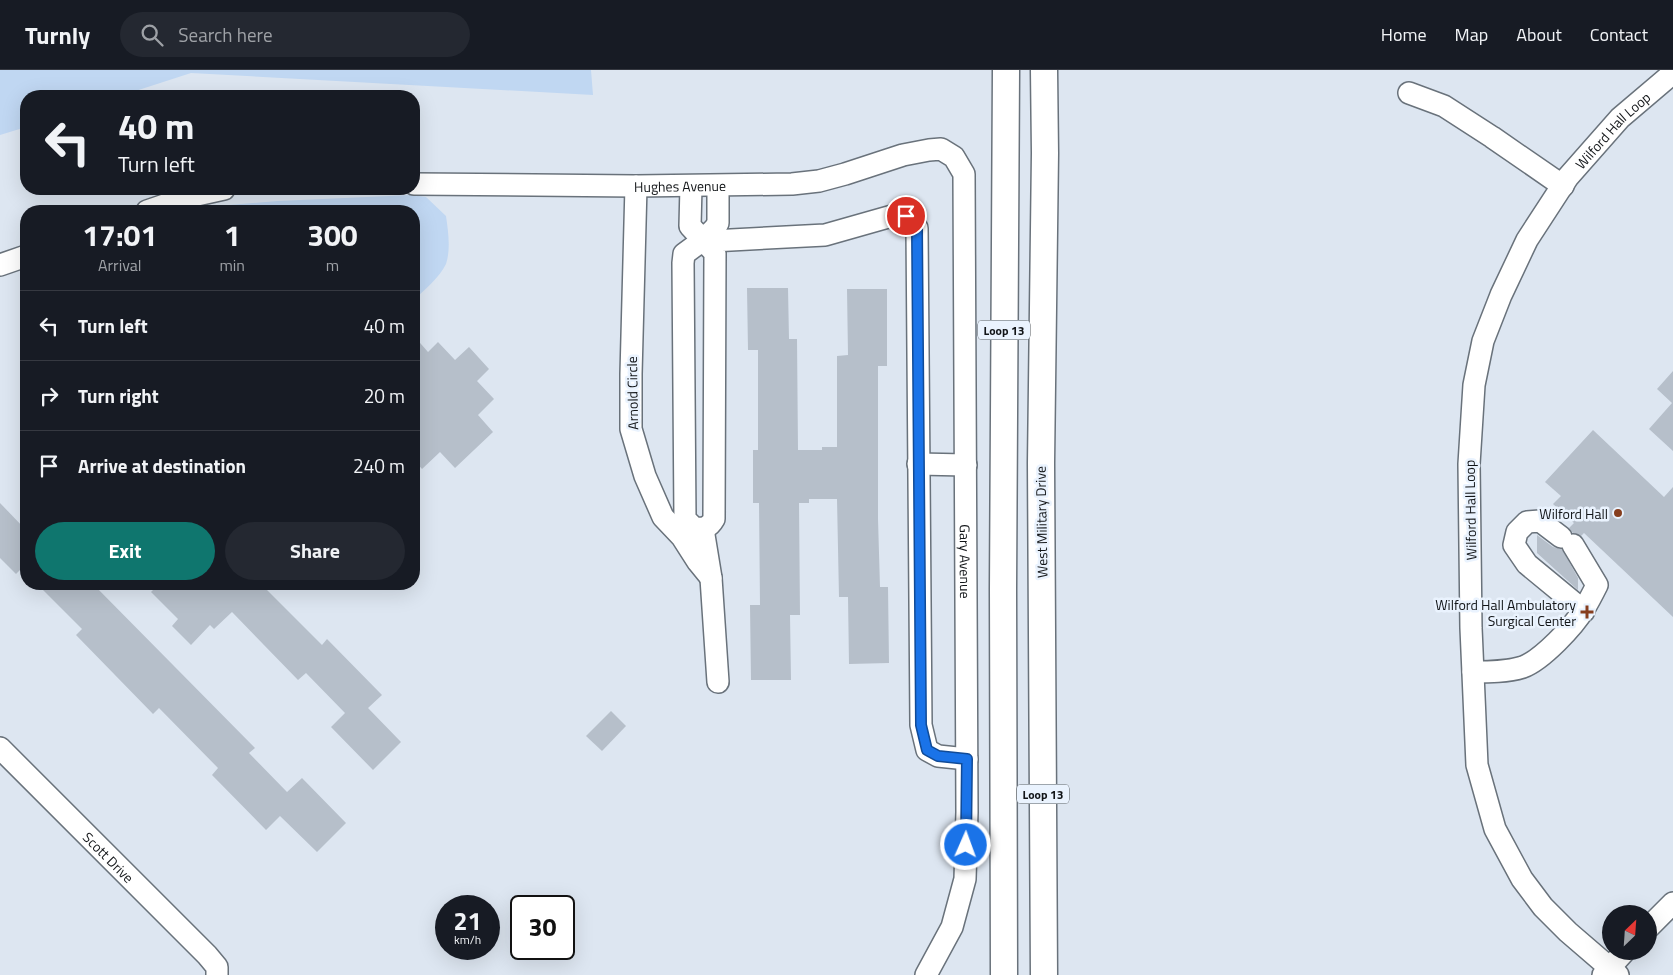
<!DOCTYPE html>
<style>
:root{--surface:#171b24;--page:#242831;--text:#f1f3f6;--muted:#9ea1a6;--line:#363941;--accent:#0f766e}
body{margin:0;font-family:"Titillium Web",sans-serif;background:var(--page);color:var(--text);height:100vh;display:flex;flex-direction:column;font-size:19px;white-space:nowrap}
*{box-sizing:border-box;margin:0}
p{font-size:16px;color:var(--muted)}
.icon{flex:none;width:28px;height:28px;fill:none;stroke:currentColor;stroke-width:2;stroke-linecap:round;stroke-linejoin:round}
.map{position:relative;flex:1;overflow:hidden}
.side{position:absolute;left:20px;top:135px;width:400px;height:385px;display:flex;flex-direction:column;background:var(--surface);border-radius:20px;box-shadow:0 5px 20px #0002}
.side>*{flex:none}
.hud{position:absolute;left:20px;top:20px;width:400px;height:105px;border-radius:20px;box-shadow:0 5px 20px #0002;background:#171b24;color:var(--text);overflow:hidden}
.needle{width:32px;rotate:25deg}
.tools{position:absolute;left:1602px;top:835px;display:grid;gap:10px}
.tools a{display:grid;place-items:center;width:55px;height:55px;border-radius:50%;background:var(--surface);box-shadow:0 5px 20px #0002;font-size:25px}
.speed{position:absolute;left:435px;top:825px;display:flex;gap:10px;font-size:25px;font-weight:700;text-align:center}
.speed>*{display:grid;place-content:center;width:65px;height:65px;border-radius:50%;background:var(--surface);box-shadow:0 5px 20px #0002;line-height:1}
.speed small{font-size:12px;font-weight:400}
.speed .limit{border:2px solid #111;border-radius:8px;background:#fff;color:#111}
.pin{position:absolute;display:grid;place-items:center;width:42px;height:42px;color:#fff;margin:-21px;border:2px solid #fff;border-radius:50%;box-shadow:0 1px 5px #0007}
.me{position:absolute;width:55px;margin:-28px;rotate:2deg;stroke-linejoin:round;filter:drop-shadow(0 0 4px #0008)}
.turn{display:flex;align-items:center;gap:18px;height:105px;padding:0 15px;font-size:22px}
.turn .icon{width:65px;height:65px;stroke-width:2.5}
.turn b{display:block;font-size:35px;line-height:42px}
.eta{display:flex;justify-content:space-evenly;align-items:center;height:85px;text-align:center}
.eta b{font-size:30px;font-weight:700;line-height:35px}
.primary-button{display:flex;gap:10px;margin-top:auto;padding:10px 15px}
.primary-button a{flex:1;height:58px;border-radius:30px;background:var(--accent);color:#fff;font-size:20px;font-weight:700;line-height:58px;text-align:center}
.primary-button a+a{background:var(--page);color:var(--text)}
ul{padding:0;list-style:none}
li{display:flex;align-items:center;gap:15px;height:70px;padding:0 15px;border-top:1px solid var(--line)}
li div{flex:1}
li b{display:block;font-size:19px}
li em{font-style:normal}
header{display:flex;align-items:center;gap:30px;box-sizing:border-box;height:70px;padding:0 25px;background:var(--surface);border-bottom:1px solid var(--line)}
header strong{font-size:24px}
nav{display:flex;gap:28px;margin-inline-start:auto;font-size:18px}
.search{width:350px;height:45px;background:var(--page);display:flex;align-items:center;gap:12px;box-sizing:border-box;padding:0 18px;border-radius:28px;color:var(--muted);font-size:19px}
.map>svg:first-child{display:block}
.green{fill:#c0d7f2}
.building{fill:#b6bfca}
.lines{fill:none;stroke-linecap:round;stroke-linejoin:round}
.minor-casing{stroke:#69727b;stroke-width:24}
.major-casing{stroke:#69727b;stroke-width:29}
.minor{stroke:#fff;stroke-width:21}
.major{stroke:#fff;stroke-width:26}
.route-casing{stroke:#114b97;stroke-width:12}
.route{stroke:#1a73e8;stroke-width:9}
.poi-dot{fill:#863e1e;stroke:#eaf3fe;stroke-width:2}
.labels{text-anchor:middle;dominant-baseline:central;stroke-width:5;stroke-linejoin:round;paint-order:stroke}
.shield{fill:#eaf3fe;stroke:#53585d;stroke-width:1}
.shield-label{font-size:12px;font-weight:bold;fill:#121518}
.street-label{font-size:14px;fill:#121518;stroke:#eaf3fe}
.poi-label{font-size:14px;fill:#121518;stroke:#eaf3fe;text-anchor:end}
</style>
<header>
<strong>Turnly</strong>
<div class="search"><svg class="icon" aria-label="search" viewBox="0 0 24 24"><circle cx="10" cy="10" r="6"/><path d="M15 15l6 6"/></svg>Search here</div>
<nav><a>Home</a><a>Map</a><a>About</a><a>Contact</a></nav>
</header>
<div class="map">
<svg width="1673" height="905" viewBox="0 0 1673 905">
<rect width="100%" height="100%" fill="#dde6f1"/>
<g class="green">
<path d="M 0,0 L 591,0 L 593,25 L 191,3 L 120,26 L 26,26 L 26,57 L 0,65 Z"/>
<path d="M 411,125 L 426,127 L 446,146 C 448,160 451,179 446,194 C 440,207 424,220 414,230 L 414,141 L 195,141 L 229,135 L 278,131 Z"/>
</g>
<g class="building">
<path d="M 747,218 L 788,218 L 789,269 L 797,269 L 798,380 L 822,380 L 822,377 L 837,377 L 837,286 L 848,285 L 847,219 L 887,219 L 887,296 L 878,296 L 878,449 L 880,517 L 888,517 L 889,593 L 849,594 L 848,527 L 839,527 L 837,429 L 809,429 L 809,433 L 799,433 L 800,545 L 790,545 L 791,610 L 751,610 L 750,535 L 760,535 L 759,433 L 753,433 L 753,380 L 758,380 L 758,280 L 748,280 Z"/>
<path d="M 414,266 L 428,282 L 438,272 L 455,290 L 469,277 L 489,299 L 477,311 L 494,329 L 478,345 L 493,362 L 455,398 L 440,382 L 422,399 L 414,390 Z"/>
<path d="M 1673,301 L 1673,381 L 1649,359 L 1672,333 L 1657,319 Z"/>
<path d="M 1593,360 L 1664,427 L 1673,417 L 1673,547 L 1584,463 L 1581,466 L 1573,463 L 1569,458 L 1574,453 L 1553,434 L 1561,426 L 1545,412 Z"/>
<path d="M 0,433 L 26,460 L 26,494 L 16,504 L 0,488 Z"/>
<path d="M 1537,465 L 1553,477 L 1562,479 L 1578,508 L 1578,520 L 1537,483 Z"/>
<path d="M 37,514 L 93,514 L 255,678 L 249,683 L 287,722 L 302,708 L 346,753 L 317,782 L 280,746 L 266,760 L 212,705 L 218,698 L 159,638 L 153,644 L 76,565 L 82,559 Z"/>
<path d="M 159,514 L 261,514 L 322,575 L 327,569 L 382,625 L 368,638 L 401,672 L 373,700 L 331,657 L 345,643 L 306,603 L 298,610 L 232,542 L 214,559 L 210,555 L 191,575 L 172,556 L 178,549 L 151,522 Z"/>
<path d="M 611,641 L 626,656 L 602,681 L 586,666 Z"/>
</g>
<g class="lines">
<defs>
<g id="minor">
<path d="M 1409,23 L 1444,36 L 1492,67 L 1563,116"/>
<path id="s1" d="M 414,114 L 636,116 L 792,114 L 819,111 L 845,104 L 903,85 L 929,80 L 941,79 L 954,87 L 964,104 L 967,742 L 965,809 L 952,857 L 926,905"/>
<path d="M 636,116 L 631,304 L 631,359 L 645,406 L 663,447 L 682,467 L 698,492 L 711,508"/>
<path d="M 691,116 L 690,156 L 703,170 L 715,158 L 718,153 L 718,116"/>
<path d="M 147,141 L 188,127 L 224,119"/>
<path d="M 703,170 L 715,183 L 714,449 C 709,458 704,459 694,458 L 685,449 L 683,193 L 684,184 L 703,170 L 712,171 L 825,165 L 899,144 L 912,151 L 917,158 L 921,655 L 927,680 L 938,686 L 967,689"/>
<path d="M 0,195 L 26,186"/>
<path d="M 918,394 L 966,395"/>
<path d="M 703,459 L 711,508 L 718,612"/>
<path d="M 1561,467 L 1540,451 L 1527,452 L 1517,462 L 1514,475 L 1527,494 L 1584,541"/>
<path d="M 1473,602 C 1489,602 1507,602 1523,597 C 1542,590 1574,556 1584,539 C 1589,531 1593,523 1597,515 L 1573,475"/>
<path id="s2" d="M 0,678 L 207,885 L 217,897 L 217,905"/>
<path d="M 1649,857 L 1673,833"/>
<path d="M 1603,905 L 1625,881"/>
<path id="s3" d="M 1618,905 L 1568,862 L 1543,837 L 1522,809 L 1495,759 L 1477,695 L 1471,558 L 1469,394 L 1474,315 L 1483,271 L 1501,225 L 1527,170 L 1568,107 L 1620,48 L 1673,3"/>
</g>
<g id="major">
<path d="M 1004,905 L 1003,519 L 1006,0"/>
<path d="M 1044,905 L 1041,393 L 1045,83 L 1044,0"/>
</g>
</defs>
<use href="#minor" class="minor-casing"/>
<use href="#major" class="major-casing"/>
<use href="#minor" class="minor"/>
<use href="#major" class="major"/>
</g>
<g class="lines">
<defs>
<path id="route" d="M 906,146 L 917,158 L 921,655 L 927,680 L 938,686 L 967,689 L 966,775"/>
</defs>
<use href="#route" class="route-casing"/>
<use href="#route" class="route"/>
</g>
<g class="poi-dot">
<circle cx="1618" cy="443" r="5"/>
<path d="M1584.5 534.5h5v5h5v5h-5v5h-5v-5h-5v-5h5z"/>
</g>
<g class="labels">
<g class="shield">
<rect x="978" y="250.5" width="52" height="19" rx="4"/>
<rect x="1017" y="714.5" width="52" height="19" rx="4"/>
</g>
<g class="shield-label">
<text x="1004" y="260">Loop 13</text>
<text x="1043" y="724">Loop 13</text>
</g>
<g class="street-label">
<text stroke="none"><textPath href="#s3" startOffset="935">Wilford Hall Loop</textPath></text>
<text stroke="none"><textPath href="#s1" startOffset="266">Hughes Avenue</textPath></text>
<text transform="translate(632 323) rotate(-91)">Arnold Circle</text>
<text transform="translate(1470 440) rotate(-91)">Wilford Hall Loop</text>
<text transform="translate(1041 452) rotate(-91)">West Military Drive</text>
<text stroke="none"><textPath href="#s1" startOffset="954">Gary Avenue</textPath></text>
<text stroke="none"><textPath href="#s2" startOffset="154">Scott Drive</textPath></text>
</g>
<g class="poi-label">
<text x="1608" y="443">Wilford Hall</text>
<text x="1576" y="534">Wilford Hall Ambulatory<tspan x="1576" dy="16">Surgical Center</tspan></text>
</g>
</g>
</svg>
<div class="tools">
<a><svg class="needle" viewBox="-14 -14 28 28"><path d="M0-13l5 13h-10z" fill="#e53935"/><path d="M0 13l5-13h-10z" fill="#9ea1a6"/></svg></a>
</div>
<div class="speed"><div>21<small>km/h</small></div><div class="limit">30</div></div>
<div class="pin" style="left:906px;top:146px;background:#d93025"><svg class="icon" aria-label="arrive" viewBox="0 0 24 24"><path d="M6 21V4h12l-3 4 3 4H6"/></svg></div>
<svg class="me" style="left:966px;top:775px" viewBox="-20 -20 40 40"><circle r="17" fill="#1a73e8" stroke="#fff" stroke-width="3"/><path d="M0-11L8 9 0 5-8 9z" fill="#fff"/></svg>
<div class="hud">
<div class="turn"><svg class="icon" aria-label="left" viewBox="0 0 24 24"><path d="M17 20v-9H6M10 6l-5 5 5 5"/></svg><div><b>40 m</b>Turn left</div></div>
</div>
<section class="side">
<div class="eta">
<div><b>17:01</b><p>Arrival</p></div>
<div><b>1</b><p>min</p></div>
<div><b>300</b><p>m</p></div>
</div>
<ul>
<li><svg class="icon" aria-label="left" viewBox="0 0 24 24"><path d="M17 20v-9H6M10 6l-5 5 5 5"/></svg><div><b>Turn left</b></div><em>40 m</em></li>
<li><svg class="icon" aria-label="right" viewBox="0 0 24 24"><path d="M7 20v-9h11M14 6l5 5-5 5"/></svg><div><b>Turn right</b></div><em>20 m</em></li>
<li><svg class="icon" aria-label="arrive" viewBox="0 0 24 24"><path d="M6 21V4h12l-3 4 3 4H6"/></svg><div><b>Arrive at destination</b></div><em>240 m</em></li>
</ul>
<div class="primary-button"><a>Exit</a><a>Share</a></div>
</section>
</div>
